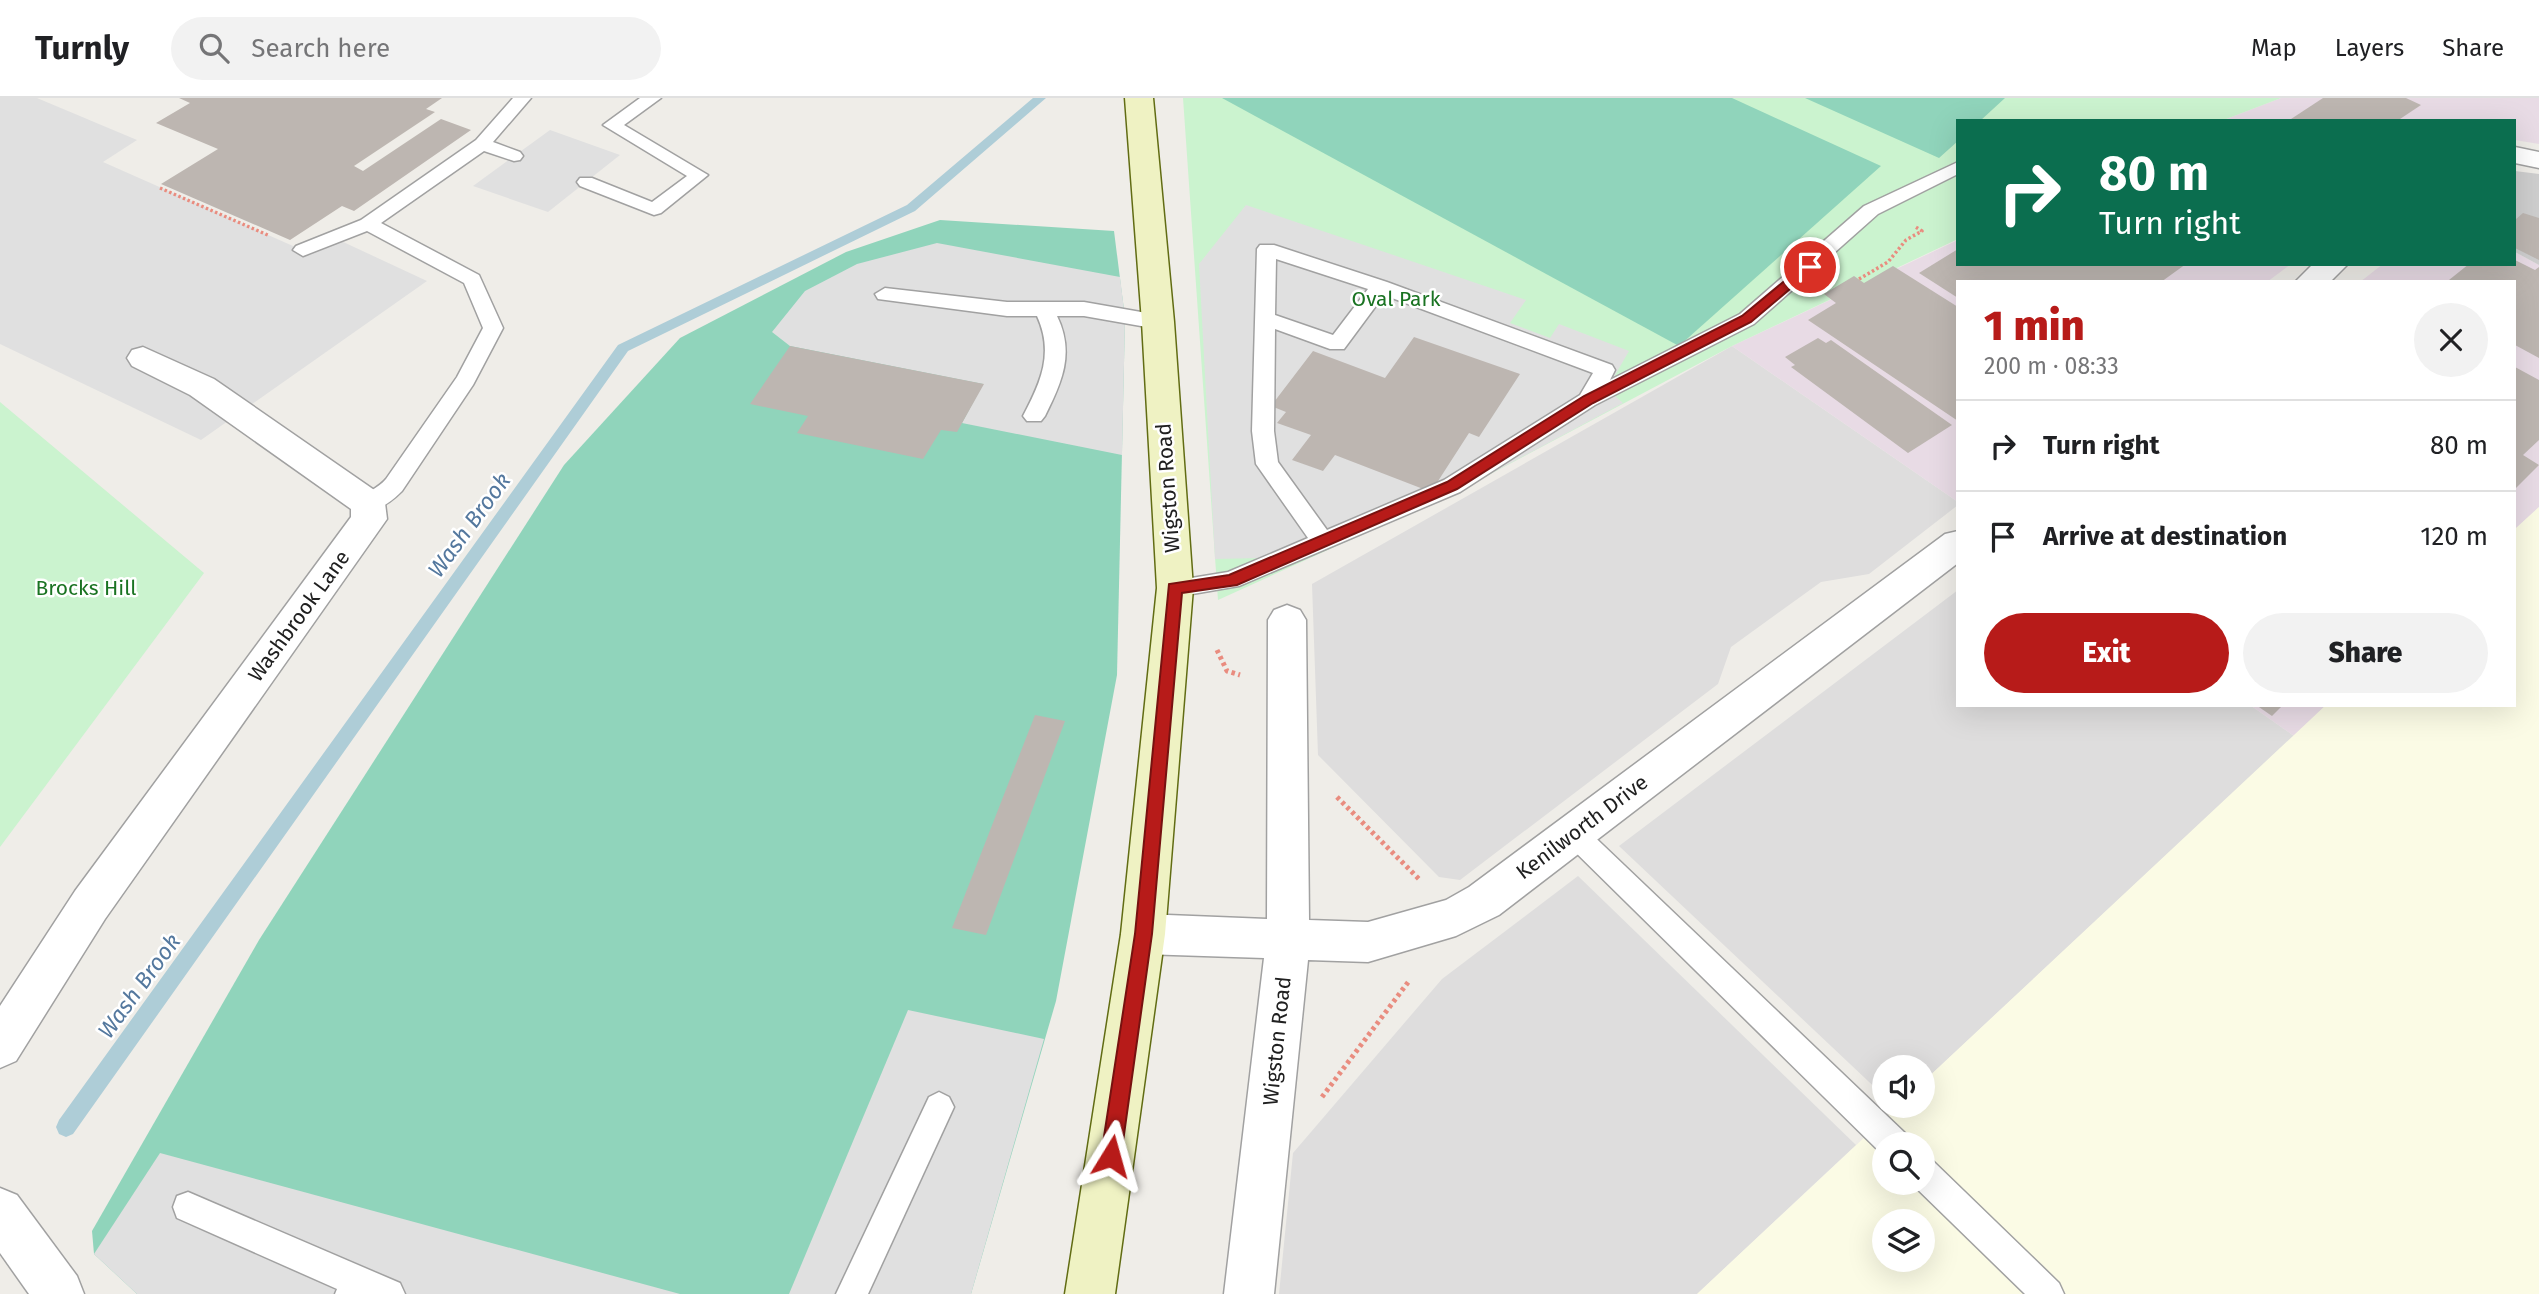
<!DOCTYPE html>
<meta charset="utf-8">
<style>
:root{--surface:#fff;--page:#f2f2f2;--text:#202124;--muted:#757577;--line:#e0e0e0;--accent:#b71b19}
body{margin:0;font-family:"Fira Sans",sans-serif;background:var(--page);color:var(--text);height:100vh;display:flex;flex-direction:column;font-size:26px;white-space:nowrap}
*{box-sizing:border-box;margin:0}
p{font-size:23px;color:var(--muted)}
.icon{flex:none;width:38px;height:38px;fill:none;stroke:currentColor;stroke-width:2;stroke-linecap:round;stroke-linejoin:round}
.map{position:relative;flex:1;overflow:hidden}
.panel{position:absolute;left:1956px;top:182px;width:560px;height:427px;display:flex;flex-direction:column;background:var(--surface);border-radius:0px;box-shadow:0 7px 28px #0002}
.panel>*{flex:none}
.banner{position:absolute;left:1956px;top:21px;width:560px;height:147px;border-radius:0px;box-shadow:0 7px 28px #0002;background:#0b6e4f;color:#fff;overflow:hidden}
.controls{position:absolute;left:1872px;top:957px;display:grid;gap:14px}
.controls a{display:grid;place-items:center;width:63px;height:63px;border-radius:50%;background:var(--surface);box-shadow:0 7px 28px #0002;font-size:35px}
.pin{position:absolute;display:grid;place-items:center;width:60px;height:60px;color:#fff;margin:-30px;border:4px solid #fff;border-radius:50%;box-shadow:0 2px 7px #0007}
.me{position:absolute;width:77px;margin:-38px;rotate:8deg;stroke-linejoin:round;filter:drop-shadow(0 0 5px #0008)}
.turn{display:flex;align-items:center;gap:24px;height:147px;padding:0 28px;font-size:32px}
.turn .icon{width:91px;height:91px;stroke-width:2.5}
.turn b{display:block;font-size:49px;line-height:60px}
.round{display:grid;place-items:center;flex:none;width:74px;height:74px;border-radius:37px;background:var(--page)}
.summary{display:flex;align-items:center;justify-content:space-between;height:119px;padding:0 28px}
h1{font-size:42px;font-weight:800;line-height:52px;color:var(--accent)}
.primary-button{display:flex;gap:14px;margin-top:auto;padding:14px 28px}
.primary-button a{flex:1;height:80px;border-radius:42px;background:var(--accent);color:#fff;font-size:28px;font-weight:800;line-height:80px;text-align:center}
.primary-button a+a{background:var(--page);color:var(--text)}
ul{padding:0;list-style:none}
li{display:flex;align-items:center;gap:21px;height:91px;padding:0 28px;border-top:2px solid var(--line)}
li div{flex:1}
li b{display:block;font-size:26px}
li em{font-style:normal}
header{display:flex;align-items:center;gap:42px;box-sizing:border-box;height:98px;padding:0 35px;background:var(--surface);border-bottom:2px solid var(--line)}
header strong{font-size:33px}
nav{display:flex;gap:38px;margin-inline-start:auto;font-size:24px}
.search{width:490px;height:63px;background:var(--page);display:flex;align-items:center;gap:18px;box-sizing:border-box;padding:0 24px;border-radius:38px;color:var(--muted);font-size:26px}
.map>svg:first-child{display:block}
.residential{fill:#dedddd}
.industrial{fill:#e8dbe5}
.education{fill:#fbfbe5;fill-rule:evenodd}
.religious{fill:#cecece}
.park{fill:#cbf3cf}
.pitch{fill:#90d4bb}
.parking{fill:#e0e0e0}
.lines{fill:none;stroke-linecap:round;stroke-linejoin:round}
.stream{fill:#aecdd7;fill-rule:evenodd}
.building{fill:#bdb6b1}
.service-casing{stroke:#a1a1a1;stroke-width:3}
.minor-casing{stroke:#a1a1a1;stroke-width:3}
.secondary-casing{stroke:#616c13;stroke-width:3}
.path-far1{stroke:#e98c7f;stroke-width:3.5;stroke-dasharray:2.5 2.5;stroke-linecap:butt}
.path{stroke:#e98c7f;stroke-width:5;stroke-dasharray:3.5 3.5;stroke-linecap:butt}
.service{fill:#fff;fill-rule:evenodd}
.minor{fill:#fff;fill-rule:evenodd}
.secondary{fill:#eff2c3;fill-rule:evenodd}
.route{fill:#b71b19;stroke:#771210;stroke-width:2}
.labels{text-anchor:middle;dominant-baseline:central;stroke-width:5;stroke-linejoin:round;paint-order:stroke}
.park-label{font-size:21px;fill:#1a7322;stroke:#fff}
.street-label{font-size:21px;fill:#202020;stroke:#fff}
.water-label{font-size:23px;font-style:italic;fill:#54789e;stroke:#fff}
</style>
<header>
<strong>Turnly</strong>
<div class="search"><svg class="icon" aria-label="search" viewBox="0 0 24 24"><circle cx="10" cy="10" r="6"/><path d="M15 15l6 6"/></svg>Search here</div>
<nav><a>Map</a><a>Layers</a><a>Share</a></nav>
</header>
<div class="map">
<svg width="2539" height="1196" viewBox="0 0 2539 1196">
<rect width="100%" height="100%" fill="#efede8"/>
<g class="residential">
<path d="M 1732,248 L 1958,404 L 1958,407 L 1869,476 L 1821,484 L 1731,549 L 1718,586 L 1460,782 L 1439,779 L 1318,657 L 1312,486 Z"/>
<path d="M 1958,492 L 1958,607 L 2250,607 L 2294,638 L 1923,984 L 1923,970 L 1885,970 L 1885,999 L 1619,748 Z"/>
<path d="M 1578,778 L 1856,1047 L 1697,1196 L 1279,1196 L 1293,1055 L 1442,881 Z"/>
</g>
<g class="industrial">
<path d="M 2281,0 L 2539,0 L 2539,46 L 2515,42 L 2515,23 L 2221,23 Z"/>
<path d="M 1958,142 L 1958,166 L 2291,166 L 2267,184 L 1958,184 L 1958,404 L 1732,248 Z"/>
<path d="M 2515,154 L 2539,167 L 2539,409 L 2515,431 L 2515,184 L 2360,184 L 2383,166 L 2515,166 Z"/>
<path d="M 2250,607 L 2326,607 L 2294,638 Z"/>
</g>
<path class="education" d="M 2539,409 L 2539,1196 L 1697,1196 L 1898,1008 L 1923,1008 L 1923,984 L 2326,607 L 2515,607 L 2515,431 ZM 1885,1046 L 1923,1046 L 1923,1085 L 1885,1085 ZM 1885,1124 L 1923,1124 L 1923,1162 L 1885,1162 Z"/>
<path class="religious" d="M 2515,73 L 2539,76 L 2539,167 L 2515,154 Z"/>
<g class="park">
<path d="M 1183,0 L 2281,0 L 2221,23 L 1958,23 L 1958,141 L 1732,248 L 1464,390 L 1218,502 Z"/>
<path d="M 0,304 L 204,475 L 0,749 Z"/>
</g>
<g class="pitch">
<path d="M 1222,0 L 1732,0 L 1881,68 L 1679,248 Z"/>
<path d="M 1805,0 L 2005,0 L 1980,23 L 1958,23 L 1958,43 L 1939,60 Z"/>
<path d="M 940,122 L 1114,133 L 1125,220 L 1117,577 L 1056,903 L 971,1196 L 137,1196 L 94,1156 L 92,1133 L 259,842 L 564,367 L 680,240 L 846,154 Z"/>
</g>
<g class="parking">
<path d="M 0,0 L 37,0 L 137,42 L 103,64 L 302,152 L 339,142 L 427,183 L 201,342 L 0,246 Z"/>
<path d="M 550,32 L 620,57 L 548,114 L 473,88 Z"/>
<path d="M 1246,107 L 1526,202 L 1510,225 L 1550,240 L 1559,226 L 1629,253 L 1607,291 L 1623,305 L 1464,390 L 1309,459 L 1215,461 L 1199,166 Z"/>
<path d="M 937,145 L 1120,179 L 1125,220 L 1122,357 L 962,325 L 983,286 L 790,248 L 772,234 L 805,193 L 857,166 Z"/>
<path d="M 908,912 L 1044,941 L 971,1196 L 789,1196 Z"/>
<path d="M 160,1055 L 680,1196 L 137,1196 L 94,1156 Z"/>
</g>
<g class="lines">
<path class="stream" d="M 1033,0 L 1046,0 L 915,113 L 628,253 L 73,1036 L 66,1039 L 59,1036 L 56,1029 L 59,1022 L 618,247 L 907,107 Z"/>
</g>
<g class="building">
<path d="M 179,0 L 442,0 L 426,11 L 435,14 L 354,68 L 363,73 L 441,21 L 471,32 L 354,113 L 342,108 L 290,142 L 161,86 L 218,51 L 156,25 L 190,5 Z"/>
<path d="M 2323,0 L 2406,0 L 2421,7 L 2397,23 L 2288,23 Z"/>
<path d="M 2523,115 L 2539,120 L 2539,162 L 2515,150 L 2515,122 Z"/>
<path d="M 1958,151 L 1958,166 L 2186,166 L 2161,184 L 1958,184 L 1958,200 L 1919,175 Z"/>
<path d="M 2515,162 L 2535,172 L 2539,169 L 2539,260 L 2515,247 L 2515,184 L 2449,182 L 2469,166 L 2515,166 Z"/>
<path d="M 1893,168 L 1958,209 L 1958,323 L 1808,222 L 1836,205 L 1824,196 L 1854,178 L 1864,185 Z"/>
<path d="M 1414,239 L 1520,276 L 1479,339 L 1469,335 L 1431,394 L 1335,357 L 1323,373 L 1292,362 L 1311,337 L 1277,325 L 1286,314 L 1271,308 L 1313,253 L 1385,280 Z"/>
<path d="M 1818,240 L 1826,245 L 1831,242 L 1952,327 L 1908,355 L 1791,269 L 1795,267 L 1785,259 Z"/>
<path d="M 790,248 L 984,286 L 957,334 L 941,332 L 923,361 L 797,335 L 808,318 L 750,306 Z"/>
<path d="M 2515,269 L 2539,282 L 2539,342 L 2523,357 L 2539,367 L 2515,391 Z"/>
<path d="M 2256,607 L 2283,607 L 2272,618 Z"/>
<path d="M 1035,617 L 1065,623 L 986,837 L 952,830 Z"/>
</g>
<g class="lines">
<defs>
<g id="service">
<path d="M 513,0 L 531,0 L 493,44 L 520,54 L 523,58 L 520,62 L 514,63 L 484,53 L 381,125 L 479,177 L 503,230 L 473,287 L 402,393 C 391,404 376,416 360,411 L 357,405 C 363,395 378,391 386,381 L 457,279 L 483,230 L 464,185 L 367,133 L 303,158 L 293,152 L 296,148 L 361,122 L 476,42 Z"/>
<path d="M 640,0 L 661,0 L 624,27 L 708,77 L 661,115 L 654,117 L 580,88 L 577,84 L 580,80 L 592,80 L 652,104 L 687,78 L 603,27 Z"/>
<path d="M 1958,64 L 1958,76 L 1878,116 L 1754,226 L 1595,307 L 1460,394 L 1239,488 L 1175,499 L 1167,496 L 1163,490 L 1167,484 L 1228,474 L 1308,440 L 1256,366 L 1252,333 L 1257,151 L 1260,147 L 1274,147 L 1387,184 L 1612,267 L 1615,272 L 1610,282 L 1740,216 L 1864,108 ZM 1276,161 L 1368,191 L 1333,237 L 1275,217 ZM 1384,197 L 1593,275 L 1580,297 L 1444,382 L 1327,432 L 1278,364 L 1274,333 L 1275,231 L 1330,251 L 1344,251 Z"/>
<path d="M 885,190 L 1007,204 L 1084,204 L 1158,217 L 1168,224 L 1158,231 L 1084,218 L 1057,218 C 1075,255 1062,284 1045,318 L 1041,323 L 1027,323 L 1023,318 C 1041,284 1054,255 1037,218 L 1007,218 L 878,201 L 875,196 Z"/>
<path d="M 1573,724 L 1582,727 L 1905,1035 L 1909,1046 L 1885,1046 L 1883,1057 L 1564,743 L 1560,735 L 1564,727 Z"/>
<path d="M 939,994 L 949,999 L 954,1009 L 868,1196 L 836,1196 L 929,999 Z"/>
<path d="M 1923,1060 L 1934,1064 L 2059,1185 L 2064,1196 L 2025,1196 L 1912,1086 L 1923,1085 Z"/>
<path d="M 188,1094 L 400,1185 L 405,1196 L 335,1196 L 337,1191 L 177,1120 L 173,1109 L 177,1098 Z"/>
</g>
<g id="minor">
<path d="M 2515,49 L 2539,54 L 2539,70 L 2515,65 Z"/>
<path d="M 2313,166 L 2348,166 L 2330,184 L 2295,184 Z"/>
<path d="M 143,249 L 214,281 L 380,396 L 385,405 L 387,421 L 105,821 L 16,963 L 0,970 L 0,908 L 75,793 L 351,419 L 351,411 L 190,297 L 132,268 L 127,260 L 132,252 Z"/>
<path d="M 1958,433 L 1958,465 L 1499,817 L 1456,838 L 1368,864 L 1308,862 L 1274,1196 L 1224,1196 L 1264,860 L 1143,856 L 1128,850 L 1121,836 L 1128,822 L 1143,816 L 1267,821 L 1268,522 L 1274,512 L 1287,507 L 1300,512 L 1306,522 L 1309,822 L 1368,824 L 1446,802 L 1469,789 L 1945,436 Z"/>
<path d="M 0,1090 L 17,1097 L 77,1178 L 84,1196 L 29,1196 L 0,1155 Z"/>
</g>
<path id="secondary" d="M 1125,0 L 1153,0 L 1174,224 L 1193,490 L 1165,836 L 1115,1196 L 1065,1196 L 1121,836 L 1157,490 L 1142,224 Z"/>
</defs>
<use href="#service" class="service-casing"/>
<use href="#minor" class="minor-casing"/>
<use href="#secondary" class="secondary-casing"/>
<g class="path-far1">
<path d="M 160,90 L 270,138"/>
<path d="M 1859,181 L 1888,164 L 1906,142 L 1922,133 L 1914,128"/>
</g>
<g class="path">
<path d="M 1217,552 L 1227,573 L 1240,577"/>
<path d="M 1337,699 L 1420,782"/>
<path d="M 1322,999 L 1409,883"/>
</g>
<use href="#service" class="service"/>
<use href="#minor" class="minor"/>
<use href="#secondary" class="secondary"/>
</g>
<path class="route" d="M 1805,166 L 1816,169 L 1751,224 L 1593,305 L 1457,391 L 1237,487 L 1182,495 L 1152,836 L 1121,1058 L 1118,1065 L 1111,1067 L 1104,1065 L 1101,1058 L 1135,836 L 1169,486 L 1229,477 L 1447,384 L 1584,298 L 1742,218 Z"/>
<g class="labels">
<g class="park-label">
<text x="1396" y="201">Oval Park</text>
<text x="86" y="490">Brocks Hill</text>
</g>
<g class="street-label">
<text transform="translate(1168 390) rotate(-94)">Wigston Road</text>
<text transform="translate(299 518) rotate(-54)">Washbrook Lane</text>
<text transform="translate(1582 729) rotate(-37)">Kenilworth Drive</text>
<text transform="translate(1277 943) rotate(-84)">Wigston Road</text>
</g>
<g class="water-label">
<text transform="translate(469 427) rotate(-54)">Wash Brook</text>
<text transform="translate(139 888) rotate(-54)">Wash Brook</text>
</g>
</g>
</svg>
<div class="controls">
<a><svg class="icon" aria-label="sound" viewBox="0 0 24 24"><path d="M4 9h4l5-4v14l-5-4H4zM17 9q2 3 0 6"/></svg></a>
<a><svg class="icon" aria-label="search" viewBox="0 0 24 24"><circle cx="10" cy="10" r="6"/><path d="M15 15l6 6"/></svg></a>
<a><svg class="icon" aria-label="layers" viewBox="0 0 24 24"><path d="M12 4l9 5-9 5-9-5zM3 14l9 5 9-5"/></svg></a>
</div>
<div class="pin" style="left:1810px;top:169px;background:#d93025"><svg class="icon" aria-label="arrive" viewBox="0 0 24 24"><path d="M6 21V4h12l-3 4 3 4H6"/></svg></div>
<svg class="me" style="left:1111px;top:1058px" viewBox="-20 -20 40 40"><path d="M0-17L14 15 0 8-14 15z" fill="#b71b19" stroke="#fff" stroke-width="4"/></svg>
<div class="banner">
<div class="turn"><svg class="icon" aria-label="right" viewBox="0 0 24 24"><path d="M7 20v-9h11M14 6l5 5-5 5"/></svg><div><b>80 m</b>Turn right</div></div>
</div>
<section class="panel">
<div class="summary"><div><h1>1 min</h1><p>200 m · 08:33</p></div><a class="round"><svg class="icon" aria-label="close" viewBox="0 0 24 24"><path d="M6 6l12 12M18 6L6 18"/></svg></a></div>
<ul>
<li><svg class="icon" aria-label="right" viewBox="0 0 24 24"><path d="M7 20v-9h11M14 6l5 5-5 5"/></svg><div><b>Turn right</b></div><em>80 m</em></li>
<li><svg class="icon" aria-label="arrive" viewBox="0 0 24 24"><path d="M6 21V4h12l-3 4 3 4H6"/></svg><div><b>Arrive at destination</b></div><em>120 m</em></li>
</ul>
<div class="primary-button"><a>Exit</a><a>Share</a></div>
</section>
</div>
